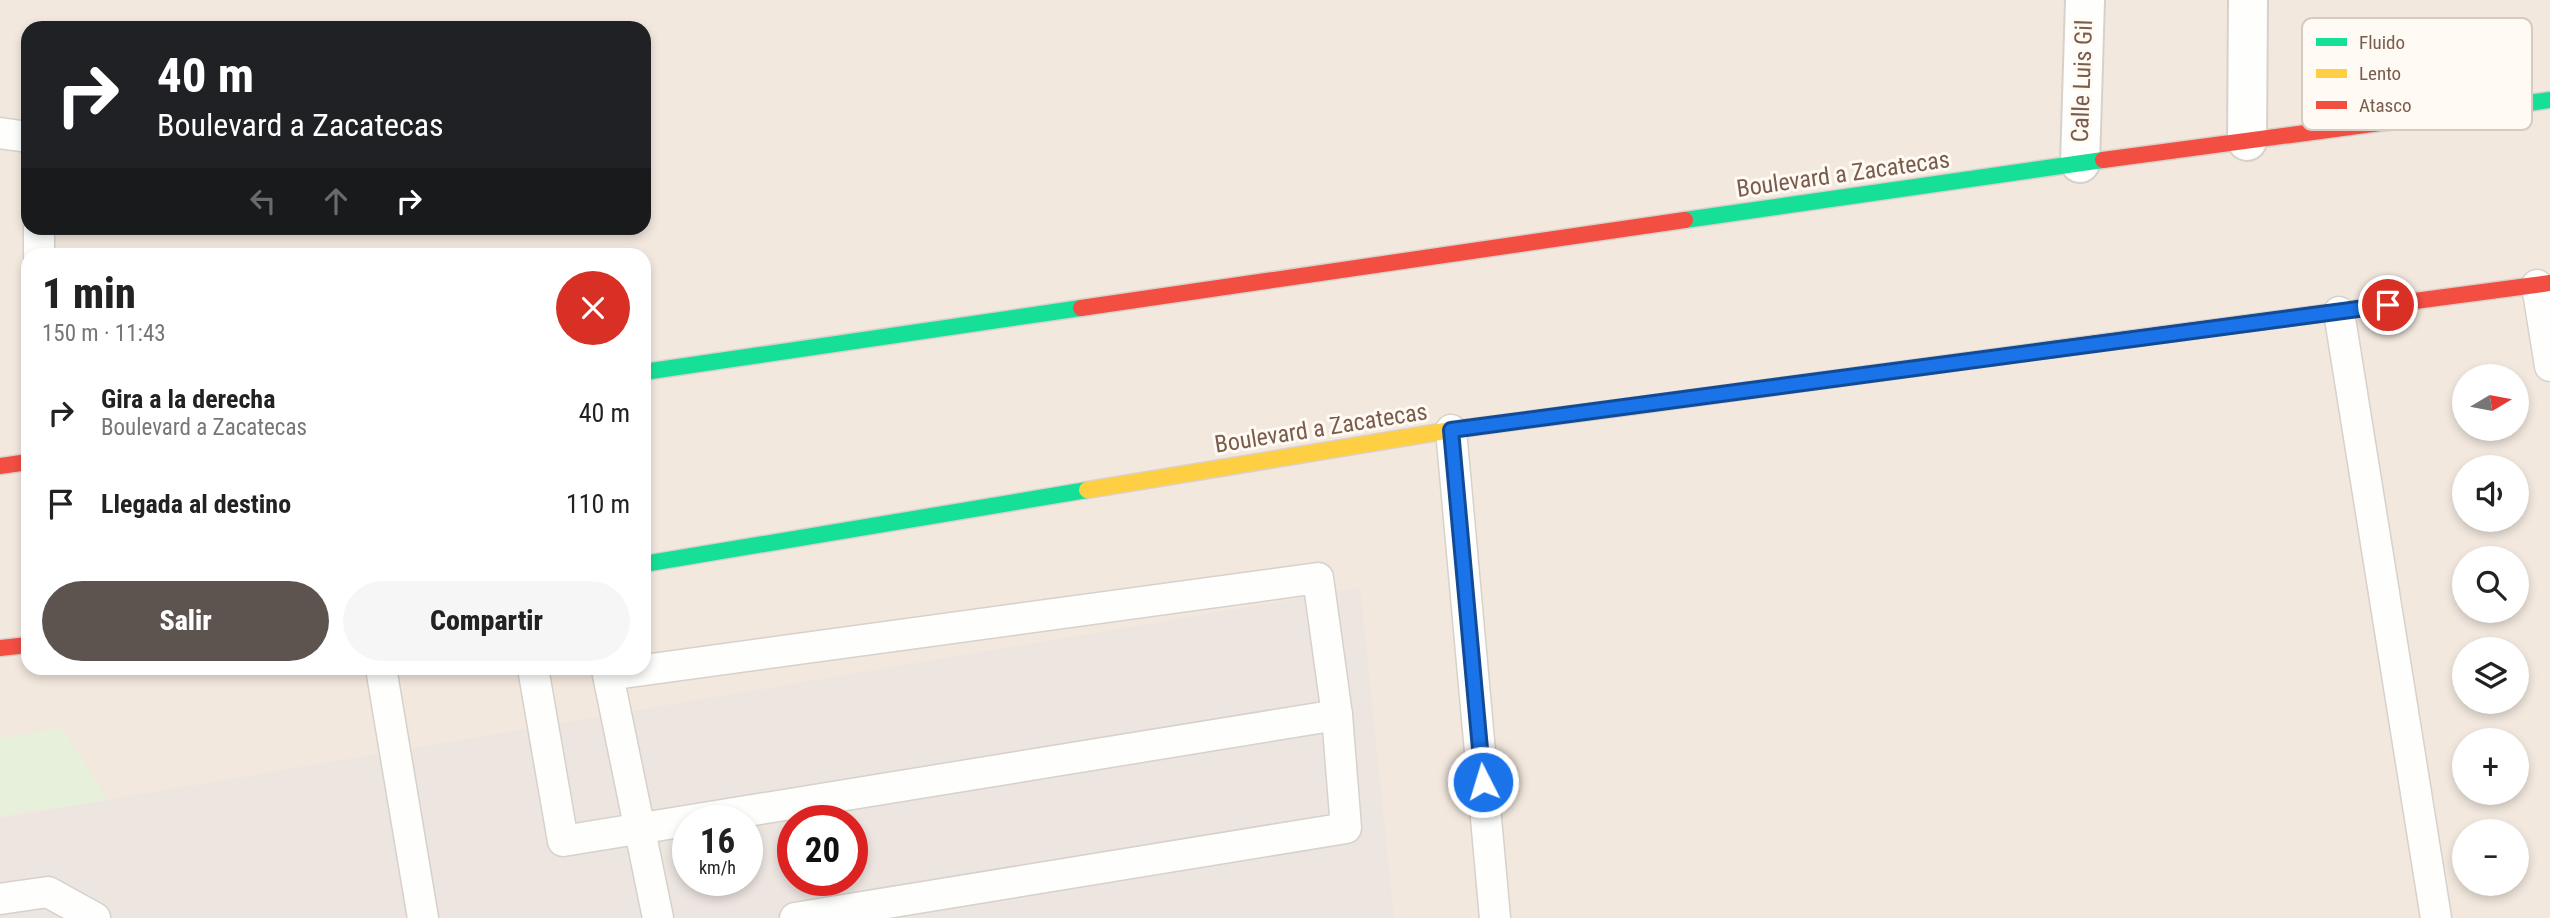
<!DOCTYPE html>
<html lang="es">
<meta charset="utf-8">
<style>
:root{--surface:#fff;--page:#f6f6f6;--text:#222;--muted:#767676;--accent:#5d544f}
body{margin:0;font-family:"Roboto Condensed",sans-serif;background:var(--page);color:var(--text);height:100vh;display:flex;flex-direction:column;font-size:26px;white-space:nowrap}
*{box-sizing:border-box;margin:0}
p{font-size:23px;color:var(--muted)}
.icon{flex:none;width:38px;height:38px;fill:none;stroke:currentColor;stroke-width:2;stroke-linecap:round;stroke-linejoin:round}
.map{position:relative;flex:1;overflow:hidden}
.side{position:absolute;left:21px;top:248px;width:630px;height:427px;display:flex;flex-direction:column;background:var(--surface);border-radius:21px;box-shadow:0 4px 10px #0003}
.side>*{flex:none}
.hud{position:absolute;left:21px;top:21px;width:630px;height:214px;border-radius:21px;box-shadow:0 4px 10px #0003;background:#202124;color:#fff;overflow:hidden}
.needle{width:46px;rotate:80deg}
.buttons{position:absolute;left:2452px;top:364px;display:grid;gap:14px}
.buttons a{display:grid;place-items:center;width:77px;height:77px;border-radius:50%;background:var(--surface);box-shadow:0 4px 10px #0003;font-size:35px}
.speed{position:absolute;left:672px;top:805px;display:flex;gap:14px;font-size:35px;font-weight:700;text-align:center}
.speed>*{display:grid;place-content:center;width:91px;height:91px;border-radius:50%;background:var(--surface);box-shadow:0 4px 10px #0003;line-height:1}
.speed small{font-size:18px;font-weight:400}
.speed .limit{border:10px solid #d22;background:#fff;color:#111}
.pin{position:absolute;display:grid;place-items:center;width:60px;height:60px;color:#fff;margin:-30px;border:4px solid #fff;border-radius:50%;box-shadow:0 2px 7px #0007}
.me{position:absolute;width:77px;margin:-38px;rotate:355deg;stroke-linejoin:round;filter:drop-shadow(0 0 5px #0008)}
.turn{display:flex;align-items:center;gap:24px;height:147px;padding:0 21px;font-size:32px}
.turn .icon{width:91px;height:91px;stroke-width:2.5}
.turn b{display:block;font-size:49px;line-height:60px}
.lanes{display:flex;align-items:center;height:66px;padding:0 21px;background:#0003;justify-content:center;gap:35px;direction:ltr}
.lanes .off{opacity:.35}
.round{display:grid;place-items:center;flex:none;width:74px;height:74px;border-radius:37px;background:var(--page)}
.overview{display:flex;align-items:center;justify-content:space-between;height:119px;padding:0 21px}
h1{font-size:42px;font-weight:800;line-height:52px}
.primary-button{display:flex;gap:14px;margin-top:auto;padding:14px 21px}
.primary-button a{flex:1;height:80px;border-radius:42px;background:var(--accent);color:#fff;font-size:28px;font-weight:800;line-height:80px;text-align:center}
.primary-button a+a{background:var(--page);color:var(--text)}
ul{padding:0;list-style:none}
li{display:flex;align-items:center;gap:21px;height:91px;padding:0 21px}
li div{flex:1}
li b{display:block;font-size:26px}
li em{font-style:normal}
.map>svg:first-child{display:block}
.residential{fill:#f2e8de;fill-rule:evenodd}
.industrial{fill:#ede5e0;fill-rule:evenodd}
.green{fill:#e7f0db}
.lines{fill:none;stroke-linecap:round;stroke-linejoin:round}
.lane-casing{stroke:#d7d1cb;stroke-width:33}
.street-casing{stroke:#d7d1cb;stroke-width:42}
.fast-casing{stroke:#dad1cc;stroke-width:19}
.slow-casing{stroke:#dad1cc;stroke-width:19}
.jam-casing{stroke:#dad1cc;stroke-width:19}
.lane{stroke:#fefefd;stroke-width:30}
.street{stroke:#fefefd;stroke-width:38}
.fast{stroke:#16e098;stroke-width:16}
.slow{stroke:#ffcf43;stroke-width:16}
.jam{stroke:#f24e42;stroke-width:16}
.route-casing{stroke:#114b97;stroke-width:18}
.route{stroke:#1a73e8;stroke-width:12}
.labels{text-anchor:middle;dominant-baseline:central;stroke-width:6;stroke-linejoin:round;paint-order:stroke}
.street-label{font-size:24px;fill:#7a5c4d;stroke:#fffaf3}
.key{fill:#fffaf3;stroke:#d7cbc1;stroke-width:2}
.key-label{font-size:19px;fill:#7a5c4d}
</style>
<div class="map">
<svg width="2550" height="918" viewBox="0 0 2550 918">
<rect width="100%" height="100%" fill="#f9f5f0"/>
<path class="residential" d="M 0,0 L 2550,0 L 2550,918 L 0,918 ZM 28,28 L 644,28 L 644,228 L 28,228 ZM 28,256 L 644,256 L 644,668 L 28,668 ZM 2464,376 L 2516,376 L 2516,429 L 2464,429 ZM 2464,467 L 2516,467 L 2516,520 L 2464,520 ZM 2464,558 L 2516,558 L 2516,611 L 2464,611 ZM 2464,649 L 2516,649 L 2516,702 L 2464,702 ZM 2464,740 L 2516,740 L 2516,793 L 2464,793 ZM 688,821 L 747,821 L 747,880 L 688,880 ZM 793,821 L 852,821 L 852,880 L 793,880 ZM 2464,831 L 2516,831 L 2516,884 L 2464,884 Z"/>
<path class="industrial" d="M 1360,588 L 1394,918 L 0,918 L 0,818 ZM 688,821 L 747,821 L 747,880 L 688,880 ZM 793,821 L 852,821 L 852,880 L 793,880 Z"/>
<path class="green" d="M 62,728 L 108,800 L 0,816 L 0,738 Z"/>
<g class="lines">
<defs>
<g id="lane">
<path d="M 0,133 L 28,137"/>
<path d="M 39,228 L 39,256"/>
<path d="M 2537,285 L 2550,366"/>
<path d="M 2339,312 L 2436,918"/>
<path d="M 1451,430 L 1495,918"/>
<path d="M 381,668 L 423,918"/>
<path d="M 533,668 L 563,841 L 1337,715 L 1346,828 L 795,918"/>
<path d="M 0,899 L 48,892 L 95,918"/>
<path d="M 658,918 L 608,675 L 1318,578 L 1337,715"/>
</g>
<g id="street">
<path d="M 2247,141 L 2248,0"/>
<path d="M 2080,163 L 2085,0"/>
</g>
<g id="fast">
<path d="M 2410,119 L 2550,100"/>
<path d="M 1685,220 L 2103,160"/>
<path d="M 644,372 L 1081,308"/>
<path d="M 1634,406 L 2054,349"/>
<path d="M 644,564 L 1087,490"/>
</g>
<path id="slow" d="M 1087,490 L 1451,430 L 1634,406"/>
<g id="jam">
<path d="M 2103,160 L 2410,119"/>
<path d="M 1081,308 L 1685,220"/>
<path d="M 2054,349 L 2550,283"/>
<path d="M 0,466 L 28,462"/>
<path d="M 0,648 L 28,645"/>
</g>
</defs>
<use href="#lane" class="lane-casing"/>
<use href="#street" class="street-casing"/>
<use href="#fast" class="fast-casing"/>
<use href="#slow" class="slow-casing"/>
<use href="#jam" class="jam-casing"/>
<use href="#lane" class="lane"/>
<use href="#street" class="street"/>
<use href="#fast" class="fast"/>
<use href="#slow" class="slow"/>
<use href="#jam" class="jam"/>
</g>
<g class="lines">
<defs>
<path id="route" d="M 1483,782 L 1451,430 L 2388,305"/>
</defs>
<use href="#route" class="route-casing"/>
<use href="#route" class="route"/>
</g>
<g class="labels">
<g class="street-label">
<text transform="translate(2082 81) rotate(-88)">Calle Luis Gil</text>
<text transform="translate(1843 174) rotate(-8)">Boulevard a Zacatecas</text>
<text transform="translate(1321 428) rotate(-9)">Boulevard a Zacatecas</text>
</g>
</g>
<rect x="2302" y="18" width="230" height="112" rx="10" class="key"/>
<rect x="2316" y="38" width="31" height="8" fill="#16e098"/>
<rect x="2316" y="69" width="31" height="9" fill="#ffcf43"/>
<rect x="2316" y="101" width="31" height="8" fill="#f24e42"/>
<g class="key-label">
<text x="2359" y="49">Fluido</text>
<text x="2359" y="80">Lento</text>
<text x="2359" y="112">Atasco</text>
</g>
</svg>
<div class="buttons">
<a><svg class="needle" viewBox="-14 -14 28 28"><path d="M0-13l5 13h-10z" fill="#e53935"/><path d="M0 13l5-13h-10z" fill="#767676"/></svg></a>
<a><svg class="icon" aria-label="sound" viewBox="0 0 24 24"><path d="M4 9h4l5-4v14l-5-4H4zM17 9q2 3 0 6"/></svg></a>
<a><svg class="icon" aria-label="search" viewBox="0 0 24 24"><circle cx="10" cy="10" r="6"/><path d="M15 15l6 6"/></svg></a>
<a><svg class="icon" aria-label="layers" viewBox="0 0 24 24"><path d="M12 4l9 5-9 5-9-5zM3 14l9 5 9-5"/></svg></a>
<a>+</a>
<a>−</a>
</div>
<div class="speed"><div>16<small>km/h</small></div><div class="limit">20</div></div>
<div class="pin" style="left:2388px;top:305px;background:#d93025"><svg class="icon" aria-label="arrive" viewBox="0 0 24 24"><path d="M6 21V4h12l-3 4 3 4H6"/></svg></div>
<svg class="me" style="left:1483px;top:782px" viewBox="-20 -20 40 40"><circle r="17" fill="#1a73e8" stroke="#fff" stroke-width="3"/><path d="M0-11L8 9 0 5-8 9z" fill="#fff"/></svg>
<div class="hud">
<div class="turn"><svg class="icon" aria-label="right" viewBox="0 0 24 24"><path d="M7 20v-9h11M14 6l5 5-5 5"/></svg><div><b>40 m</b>Boulevard a Zacatecas</div></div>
<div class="lanes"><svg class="icon off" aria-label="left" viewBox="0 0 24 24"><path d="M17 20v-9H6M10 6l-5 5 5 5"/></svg><svg class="icon off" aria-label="ahead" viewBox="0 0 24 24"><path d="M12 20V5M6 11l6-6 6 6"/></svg><svg class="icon" aria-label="right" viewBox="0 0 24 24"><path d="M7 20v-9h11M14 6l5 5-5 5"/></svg></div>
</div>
<section class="side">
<div class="overview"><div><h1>1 min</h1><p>150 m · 11:43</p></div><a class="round" style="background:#d93025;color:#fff"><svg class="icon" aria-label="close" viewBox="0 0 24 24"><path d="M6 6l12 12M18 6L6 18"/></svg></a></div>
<ul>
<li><svg class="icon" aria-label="right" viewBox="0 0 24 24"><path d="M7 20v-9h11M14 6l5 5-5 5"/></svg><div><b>Gira a la derecha</b><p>Boulevard a Zacatecas</p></div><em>40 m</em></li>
<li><svg class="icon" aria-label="arrive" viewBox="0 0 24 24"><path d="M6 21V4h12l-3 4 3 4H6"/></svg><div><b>Llegada al destino</b></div><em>110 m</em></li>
</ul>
<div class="primary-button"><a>Salir</a><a>Compartir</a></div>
</section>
</div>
